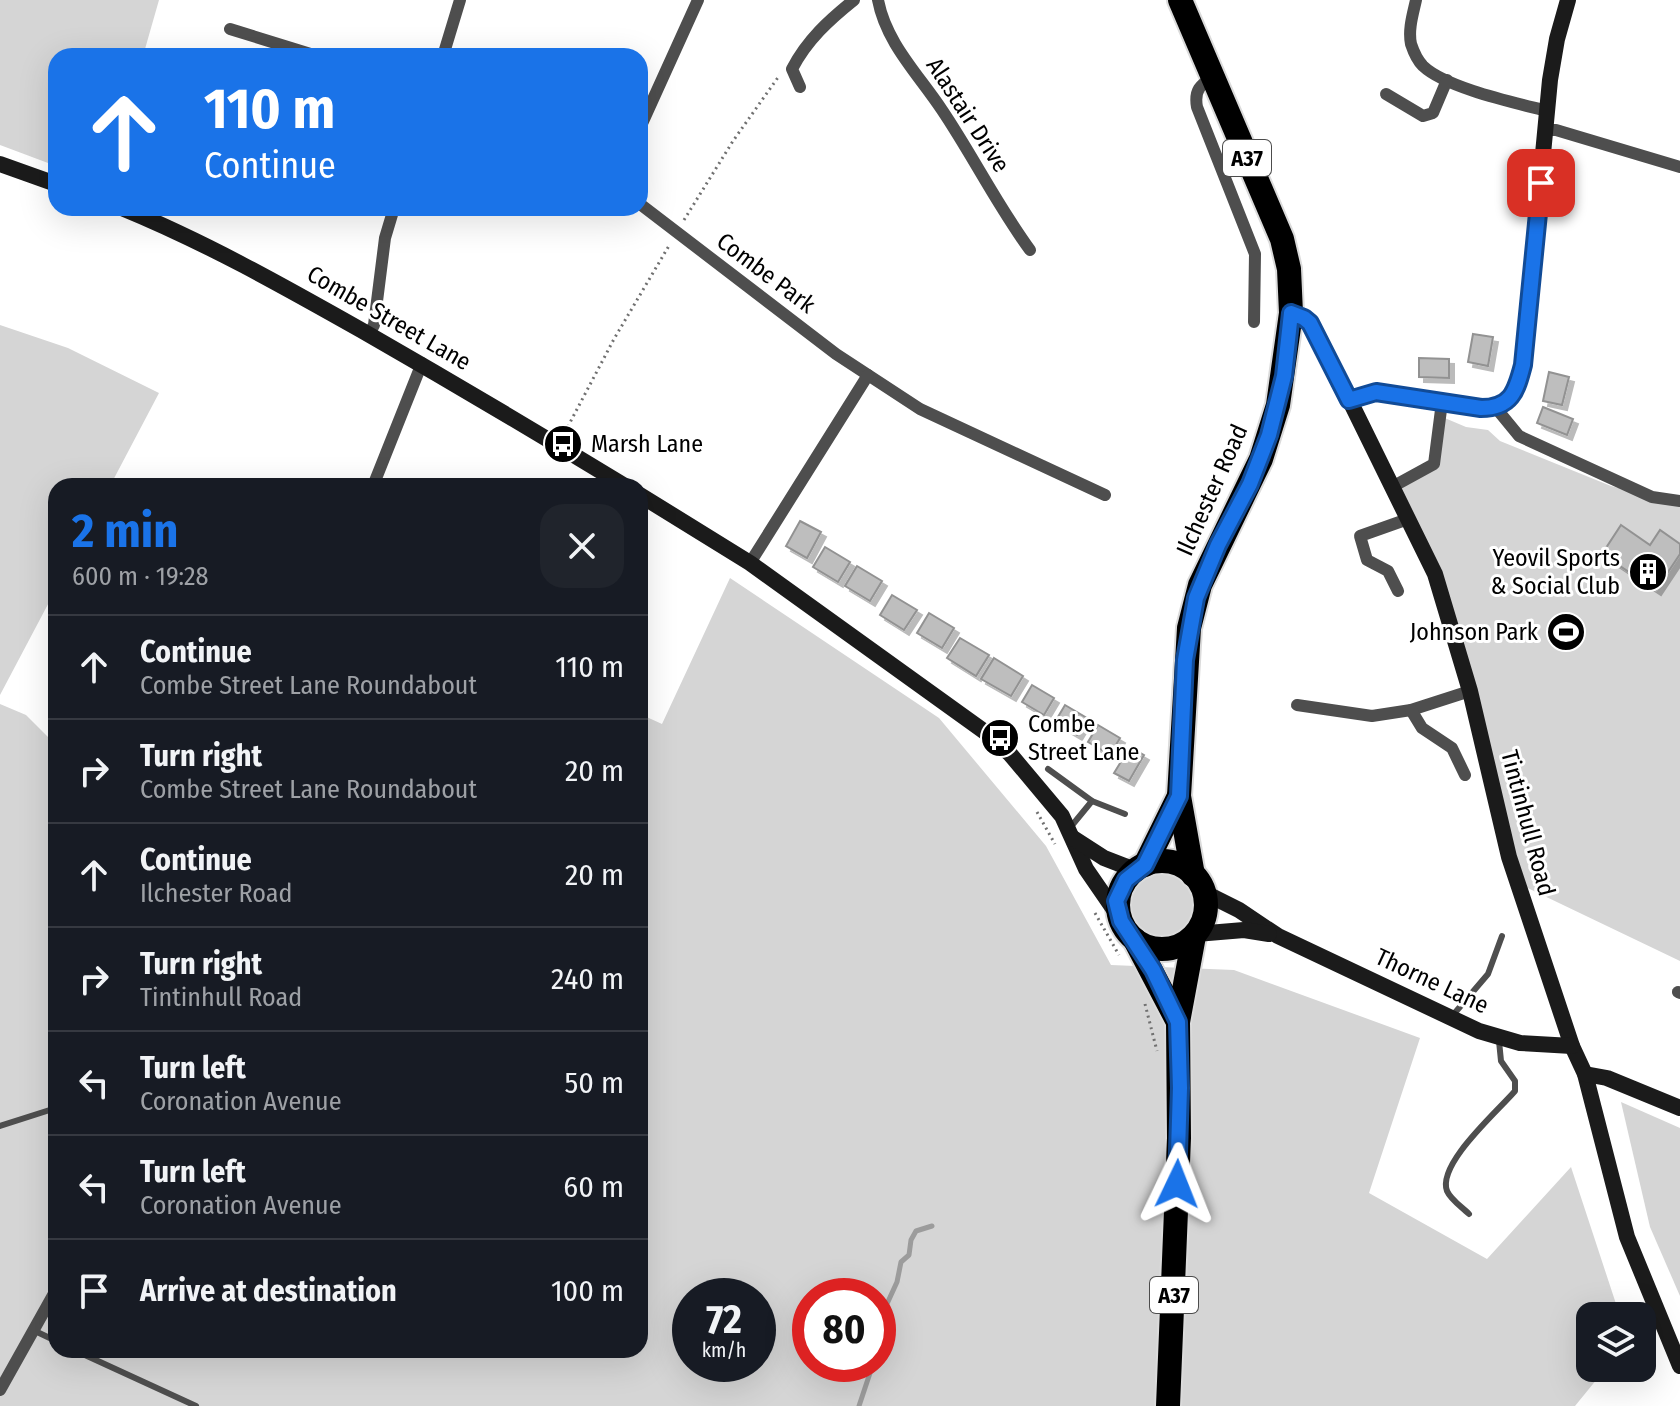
<!DOCTYPE html>
<meta charset="utf-8">
<style>
:root{--surface:#171b24;--page:#20242c;--text:#f1f3f6;--muted:#9ea1a6;--line:#363941;--accent:#1a73e8}
body{margin:0;font-family:"Fira Sans Condensed",sans-serif;background:var(--page);color:var(--text);height:100vh;display:flex;flex-direction:column;font-size:30px;white-space:nowrap}
*{box-sizing:border-box;margin:0}
p{font-size:26px;color:var(--muted)}
.icon{flex:none;width:44px;height:44px;fill:none;stroke:currentColor;stroke-width:2;stroke-linecap:round;stroke-linejoin:round}
.map{position:relative;flex:1;overflow:hidden}
.side{position:absolute;left:48px;top:478px;width:600px;height:880px;display:flex;flex-direction:column;background:var(--surface);border-radius:24px;box-shadow:0 8px 32px #0002}
.side>*{flex:none}
.guide{position:absolute;left:48px;top:48px;width:600px;height:168px;border-radius:24px;box-shadow:0 8px 32px #0002;background:#1a73e8;color:#fff;overflow:hidden}
.fabs{position:absolute;left:1576px;top:1302px;display:grid;gap:16px}
.fabs a{display:grid;place-items:center;width:80px;height:80px;border-radius:16px;background:var(--surface);box-shadow:0 8px 32px #0002;font-size:40px}
.speed{position:absolute;left:672px;top:1278px;display:flex;gap:16px;font-size:40px;font-weight:700;text-align:center}
.speed>*{display:grid;place-content:center;width:104px;height:104px;border-radius:50%;background:var(--surface);box-shadow:0 8px 32px #0002;line-height:1}
.speed small{font-size:20px;font-weight:400}
.speed .limit{border:12px solid #d22;background:#fff;color:#111}
.pin{position:absolute;display:grid;place-items:center;width:68px;height:68px;color:#fff;margin:-34px;border-radius:16px;box-shadow:0 4px 12px #0006}
.me{position:absolute;width:88px;margin:-44px;rotate:2deg;stroke-linejoin:round;filter:drop-shadow(0 0 6px #0008)}
.turn{display:flex;align-items:center;gap:28px;height:168px;padding:0 24px;font-size:36px}
.turn .icon{width:104px;height:104px;stroke-width:2.5}
.turn b{display:block;font-size:56px;line-height:68px}
.round{display:grid;place-items:center;flex:none;width:84px;height:84px;border-radius:24px;background:var(--page)}
.head{display:flex;align-items:center;justify-content:space-between;height:136px;padding:0 24px}
h1{font-size:48px;font-weight:700;line-height:60px;color:var(--accent)}
ul{padding:0;list-style:none}
li{display:flex;align-items:center;gap:24px;height:104px;padding:0 24px;border-top:2px solid var(--line)}
li div{flex:1}
li b{display:block;font-size:30px}
li em{font-style:normal}
.map>svg:first-child{display:block}
.green{fill:#d5d5d5;fill-rule:evenodd}
.lines{fill:none;stroke-linecap:round;stroke-linejoin:round}
.stream{stroke:#9c9c9c;stroke-width:5}
.building{fill:#bebebe;stroke:#929292;stroke-width:2;filter:url(#shadow)}
.highway-casing{stroke:#dbdbdb;stroke-width:28}
.path{stroke:#707070;stroke-width:3;stroke-dasharray:2 4;stroke-linecap:butt}
.lane{stroke:#4e4e4e;stroke-width:6}
.street{stroke:#4e4e4e;stroke-width:12}
.secondary{stroke:#1b1b1b;stroke-width:16}
.highway{stroke:#000;stroke-width:24}
.route-casing{stroke:#114b97;stroke-width:20}
.route{stroke:#1a73e8;stroke-width:14}
.labels{text-anchor:middle;dominant-baseline:central;stroke-width:6;stroke-linejoin:round;paint-order:stroke}
.shield{fill:#fff;stroke:#4c4c4c;stroke-width:2}
.shield-label{font-size:22px;font-weight:bold;fill:#000}
.street-label{font-size:24px;fill:#000;stroke:#fff}
.poi-label{font-size:24px;fill:#000;stroke:#fff;text-anchor:start}
</style>
<div class="map">
<svg width="1680" height="1406" viewBox="0 0 1680 1406">
<defs>
<filter id="shadow"><feDropShadow dx="5" dy="5" stdDeviation="0" flood-color="#0004"/></filter>
</defs>
<rect width="100%" height="100%" fill="#fff"/>
<g class="green">
<path d="M 0,0 L 159,0 L 143,56 L 56,56 L 56,166 L 0,145 Z"/>
<path d="M 0,325 L 68,348 L 159,393 L 110,486 L 56,486 L 56,589 L 0,695 Z"/>
<path d="M 1440,416 L 1466,427 L 1488,430 L 1500,441 L 1611,486 L 1680,504 L 1680,961 L 1517,883 L 1435,574 L 1392,487 L 1434,464 Z"/>
<path d="M 730,578 L 939,718 L 1046,846 L 1111,965 L 1234,970 L 1420,1038 L 1369,1193 L 1487,1259 L 1571,1167 L 1620,1316 L 1590,1316 L 1590,1368 L 1606,1368 L 1575,1406 L 0,1406 L 0,704 L 26,715 L 56,745 L 56,1350 L 640,1350 L 640,714 L 662,724 ZM 690,1296 L 758,1296 L 758,1364 L 690,1364 ZM 810,1296 L 878,1296 L 878,1364 L 810,1364 Z"/>
<circle cx="1160" cy="905" r="34"/>
<path d="M 1621,1102 L 1680,1128 L 1680,1296 L 1650,1227 Z"/>
</g>
<g class="lines">
<g class="stream">
<path d="M 878,1347 L 886,1306 L 897,1282 L 901,1262 L 909,1255 L 911,1240 L 916,1231 L 932,1226"/>
<path d="M 859,1406 L 873,1364"/>
</g>
</g>
<g class="building">
<path d="M 1473,334 L 1493,337 L 1488,366 L 1468,362 Z"/>
<path d="M 1419,358 L 1449,359 L 1449,378 L 1419,377 Z"/>
<path d="M 1549,372 L 1569,377 L 1562,405 L 1543,401 Z"/>
<path d="M 1543,407 L 1573,419 L 1567,435 L 1537,423 Z"/>
<path d="M 800,521 L 821,532 L 807,558 L 786,546 Z"/>
<path d="M 1621,525 L 1650,545 L 1660,530 L 1680,544 L 1680,554 L 1656,590 L 1602,554 Z"/>
<path d="M 825,547 L 850,562 L 838,582 L 813,567 Z"/>
<path d="M 857,566 L 882,581 L 870,601 L 845,586 Z"/>
<path d="M 892,595 L 917,610 L 904,630 L 880,615 Z"/>
<path d="M 929,613 L 954,628 L 942,648 L 917,633 Z"/>
<path d="M 960,638 L 989,655 L 976,676 L 947,658 Z"/>
<path d="M 994,658 L 1023,676 L 1011,696 L 981,679 Z"/>
<path d="M 1032,685 L 1054,698 L 1044,715 L 1022,702 Z"/>
<path d="M 1065,705 L 1087,718 L 1077,735 L 1055,722 Z"/>
<path d="M 1098,725 L 1120,738 L 1110,755 L 1088,742 Z"/>
<path d="M 1130,747 L 1144,755 L 1129,781 L 1114,773 Z"/>
</g>
<g class="lines">
<defs>
<g id="highway">
<path d="M 1180,0 L 1282,239 L 1289,269 L 1291,313 L 1278,405 L 1261,459 L 1200,585 L 1189,628 L 1179,796 L 1193,875"/>
<circle cx="1162" cy="905" r="44"/>
<path d="M 1145,865 L 1179,796"/>
<path d="M 1135,940 L 1178,1022"/>
<path d="M 1168,1406 L 1179,1138 L 1178,1022 L 1194,936"/>
</g>
</defs>
<use href="#highway" class="highway-casing"/>
<g class="path">
<path d="M 684,220 L 733,141 L 779,76"/>
<path d="M 565,432 L 614,339 L 670,244"/>
<path d="M 1037,812 L 1055,844"/>
<path d="M 1095,913 L 1119,955"/>
<path d="M 1145,1004 L 1157,1051"/>
</g>
<g class="lane">
<path d="M 1048,769 L 1092,801 L 1125,814"/>
<path d="M 1069,829 L 1092,801"/>
<path d="M 1453,1015 L 1488,974 L 1502,936"/>
<path d="M 0,1126 L 56,1108"/>
<path d="M 1469,1214 C 1462,1207 1451,1200 1447,1191 C 1437,1164 1497,1112 1515,1091 L 1515,1081 L 1501,1061 L 1499,1041"/>
<path d="M 35,1331 L 56,1341"/>
<path d="M 74,1350 L 196,1406"/>
</g>
<g class="street">
<path d="M 878,0 C 886,43 919,75 942,110 C 973,156 997,205 1030,250"/>
<path d="M 1416,0 C 1413,14 1408,29 1411,44 C 1413,50 1418,61 1423,66 C 1446,88 1516,103 1547,111"/>
<path d="M 230,29 L 317,56"/>
<path d="M 443,56 L 460,0"/>
<path d="M 1214,76 C 1200,85 1194,90 1197,107 L 1255,254 L 1254,322"/>
<path d="M 800,87 L 792,69 C 807,40 829,20 854,0"/>
<path d="M 1386,94 L 1423,116 L 1433,113 L 1447,80"/>
<path d="M 640,128 L 698,0"/>
<path d="M 1546,130 L 1556,130 L 1680,167"/>
<path d="M 640,204 L 836,354 L 920,409 L 1105,495"/>
<path d="M 369,334 L 374,325 L 385,238 L 394,208"/>
<path d="M 1496,408 L 1519,436 L 1652,497 L 1680,501"/>
<path d="M 373,486 L 422,363"/>
<path d="M 1392,487 L 1434,464 L 1442,402"/>
<path d="M 750,563 L 868,375"/>
<path d="M 1398,591 L 1388,571 L 1367,560 L 1360,536 L 1408,519"/>
<path d="M 1297,705 L 1372,716 L 1411,710 L 1470,691"/>
<path d="M 1411,710 L 1422,728 L 1452,748 L 1465,775"/>
<path d="M 1678,992 L 1680,993"/>
<path d="M 0,1390 L 56,1290"/>
</g>
<g class="secondary">
<path d="M 0,164 L 56,184"/>
<path d="M 122,208 C 205,242 283,286 361,330 C 450,381 538,433 625,486"/>
<path d="M 1291,313 C 1308,319 1312,328 1321,342 L 1435,574 L 1470,691 L 1509,857 L 1572,1046 L 1585,1074 L 1627,1237 L 1680,1366"/>
<path d="M 1349,400 L 1376,392 L 1481,408 C 1511,408 1516,392 1523,365 L 1550,80 L 1557,39 L 1568,0"/>
<path d="M 640,495 L 750,563 L 985,732 L 1010,754 L 1062,816 L 1086,869 L 1117,914"/>
<path d="M 1073,838 L 1104,858 L 1135,870"/>
<path d="M 1203,892 L 1239,910 L 1278,936 L 1479,1031 L 1520,1043 L 1572,1046"/>
<path d="M 1196,934 L 1244,930 L 1269,934"/>
<path d="M 1585,1074 L 1607,1078 L 1680,1108"/>
</g>
<use href="#highway" class="highway"/>
</g>
<g class="lines">
<defs>
<path id="route" d="M 1177,1184 L 1180,1088 L 1178,1022 L 1153,970 L 1121,921 L 1116,901 L 1126,880 L 1145,865 L 1179,796 L 1185,660 L 1196,598 L 1218,545 L 1250,484 L 1269,435 L 1284,376 L 1291,313 L 1304,318 L 1310,323 L 1349,400 L 1376,392 L 1481,408 C 1511,408 1516,392 1523,365 L 1541,183"/>
</defs>
<use href="#route" class="route-casing"/>
<use href="#route" class="route"/>
</g>
<defs>
<symbol id="bus-disc" viewBox="-11 -11 22 22"><circle r="9.5" fill="#000" stroke="#fff"/><path d="M-5-6H5V4H4V6H2V4H-2V6H-4V4H-5ZM-3.5-4V0h7V-4ZM-3.5 1.2v1.5H-2V1.2ZM2 1.2v1.5H3.5V1.2Z" fill="#fff"/></symbol>
<symbol id="building-disc" viewBox="-11 -11 22 22"><circle r="9.5" fill="#000" stroke="#fff"/><path d="M-4-6H4V6H1V3H-1V6H-4ZM-2.5-4.3h1.7v1.8h-1.7ZM.8-4.3h1.7v1.8H.8ZM-2.5-1h1.7V.8h-1.7ZM.8-1h1.7V.8H.8Z" fill="#fff"/></symbol>
<symbol id="stadium-disc" viewBox="-11 -11 22 22"><circle r="9.5" fill="#000" stroke="#fff"/><path d="M0-5a6.5 5 0 1 0 0 10a6.5 5 0 1 0 0-10ZM-3.5-1.8h7v3.6h-7Z" fill="#fff"/></symbol>
</defs>
<g fill-rule="evenodd">
<use href="#bus-disc" x="541" y="422" width="44" height="44"/>
<use href="#building-disc" x="1626" y="550" width="44" height="44"/>
<use href="#stadium-disc" x="1544" y="610" width="44" height="44"/>
<use href="#bus-disc" x="978" y="716" width="44" height="44"/>
</g>
<g class="labels">
<g class="shield">
<rect x="1223" y="140" width="48" height="36" rx="6"/>
<rect x="1150" y="1277" width="48" height="36" rx="6"/>
</g>
<g class="shield-label">
<text x="1247" y="158">A37</text>
<text x="1174" y="1295">A37</text>
</g>
<g class="street-label">
<text transform="translate(968 115) rotate(57)">Alastair Drive</text>
<text transform="translate(766 273) rotate(37)">Combe Park</text>
<text transform="translate(389 318) rotate(30)">Combe Street Lane</text>
<text transform="translate(1212 490) rotate(-66)">Ilchester Road</text>
<text transform="translate(1528 823) rotate(75)">Tintinhull Road</text>
<text transform="translate(1432 981) rotate(25)">Thorne Lane</text>
</g>
<g class="poi-label">
<text x="591" y="444">Marsh Lane</text>
<text x="1620" y="558" text-anchor="end">Yeovil Sports<tspan x="1620" dy="28">&amp; Social Club</tspan></text>
<text x="1538" y="632" text-anchor="end">Johnson Park</text>
<text x="1028" y="724">Combe<tspan x="1028" dy="28">Street Lane</tspan></text>
</g>
</g>
</svg>
<div class="fabs">
<a><svg class="icon" aria-label="layers" viewBox="0 0 24 24"><path d="M12 4l9 5-9 5-9-5zM3 14l9 5 9-5"/></svg></a>
</div>
<div class="speed"><div>72<small>km/h</small></div><div class="limit">80</div></div>
<div class="pin" style="left:1541px;top:183px;background:#d93025"><svg class="icon" aria-label="arrive" viewBox="0 0 24 24"><path d="M6 21V4h12l-3 4 3 4H6"/></svg></div>
<svg class="me" style="left:1177px;top:1184px" viewBox="-20 -20 40 40"><path d="M0-17L14 15 0 8-14 15z" fill="#1a73e8" stroke="#fff" stroke-width="4"/></svg>
<div class="guide">
<div class="turn"><svg class="icon" aria-label="ahead" viewBox="0 0 24 24"><path d="M12 20V5M6 11l6-6 6 6"/></svg><div><b>110 m</b>Continue</div></div>
</div>
<section class="side">
<div class="head"><div><h1>2 min</h1><p>600 m · 19:28</p></div><a class="round"><svg class="icon" aria-label="close" viewBox="0 0 24 24"><path d="M6 6l12 12M18 6L6 18"/></svg></a></div>
<ul>
<li><svg class="icon" aria-label="ahead" viewBox="0 0 24 24"><path d="M12 20V5M6 11l6-6 6 6"/></svg><div><b>Continue</b><p>Combe Street Lane Roundabout</p></div><em>110 m</em></li>
<li><svg class="icon" aria-label="right" viewBox="0 0 24 24"><path d="M7 20v-9h11M14 6l5 5-5 5"/></svg><div><b>Turn right</b><p>Combe Street Lane Roundabout</p></div><em>20 m</em></li>
<li><svg class="icon" aria-label="ahead" viewBox="0 0 24 24"><path d="M12 20V5M6 11l6-6 6 6"/></svg><div><b>Continue</b><p>Ilchester Road</p></div><em>20 m</em></li>
<li><svg class="icon" aria-label="right" viewBox="0 0 24 24"><path d="M7 20v-9h11M14 6l5 5-5 5"/></svg><div><b>Turn right</b><p>Tintinhull Road</p></div><em>240 m</em></li>
<li><svg class="icon" aria-label="left" viewBox="0 0 24 24"><path d="M17 20v-9H6M10 6l-5 5 5 5"/></svg><div><b>Turn left</b><p>Coronation Avenue</p></div><em>50 m</em></li>
<li><svg class="icon" aria-label="left" viewBox="0 0 24 24"><path d="M17 20v-9H6M10 6l-5 5 5 5"/></svg><div><b>Turn left</b><p>Coronation Avenue</p></div><em>60 m</em></li>
<li><svg class="icon" aria-label="arrive" viewBox="0 0 24 24"><path d="M6 21V4h12l-3 4 3 4H6"/></svg><div><b>Arrive at destination</b></div><em>100 m</em></li>
</ul>
</section>
</div>
